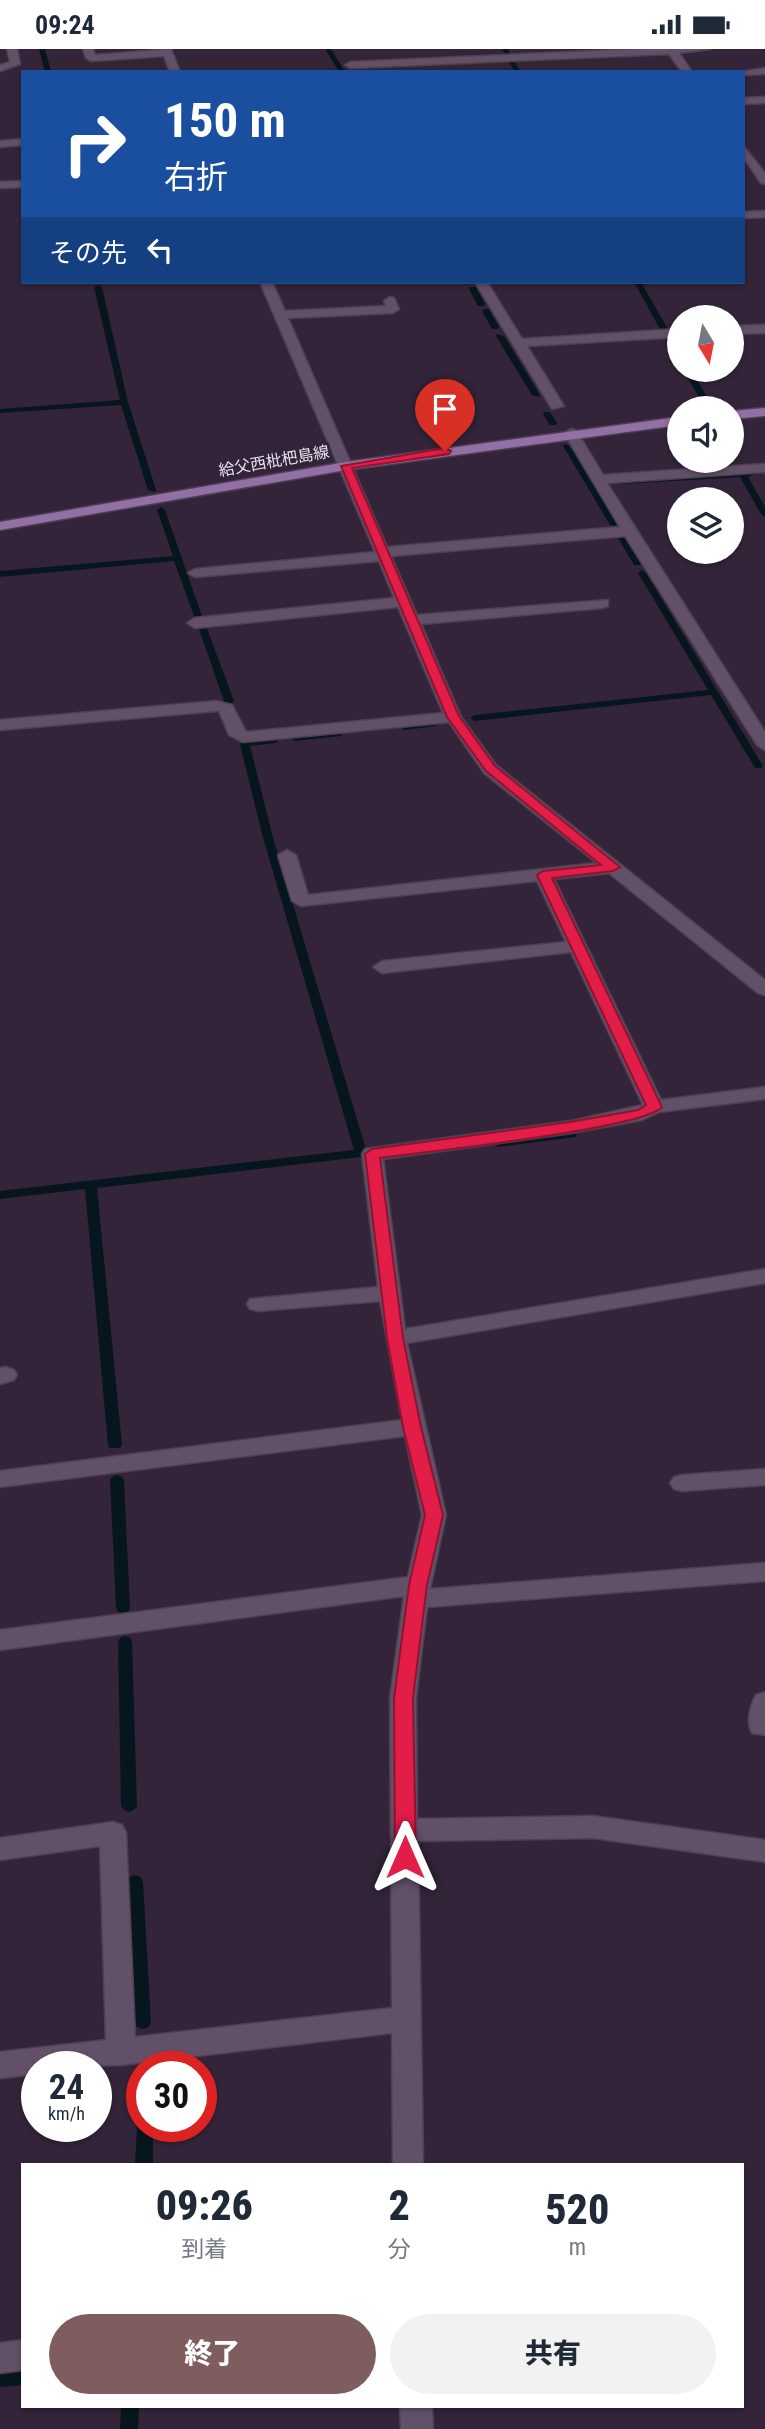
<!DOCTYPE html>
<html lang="ja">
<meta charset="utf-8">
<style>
:root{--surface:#fff;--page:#f2f2f3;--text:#1f2937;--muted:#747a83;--accent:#7f5d5e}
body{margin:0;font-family:"Roboto Condensed","Noto Sans JP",sans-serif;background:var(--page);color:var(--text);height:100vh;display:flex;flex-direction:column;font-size:26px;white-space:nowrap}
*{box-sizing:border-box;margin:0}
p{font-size:23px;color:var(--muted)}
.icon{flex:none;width:38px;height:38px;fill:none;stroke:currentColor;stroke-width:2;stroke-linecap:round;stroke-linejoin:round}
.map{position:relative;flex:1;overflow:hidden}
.side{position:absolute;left:21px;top:2114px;width:723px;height:245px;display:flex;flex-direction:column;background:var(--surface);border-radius:0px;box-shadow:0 2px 5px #0004}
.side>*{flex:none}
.banner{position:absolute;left:21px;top:21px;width:724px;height:214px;border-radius:0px;box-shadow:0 2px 5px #0004;background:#1a4fa0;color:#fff;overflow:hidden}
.needle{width:46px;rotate:170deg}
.controls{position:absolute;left:667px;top:256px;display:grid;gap:14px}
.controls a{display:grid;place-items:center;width:77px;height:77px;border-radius:50%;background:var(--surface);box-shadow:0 2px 5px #0004;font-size:35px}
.speed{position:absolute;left:21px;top:2002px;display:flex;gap:14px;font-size:35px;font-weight:700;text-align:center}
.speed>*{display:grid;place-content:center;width:91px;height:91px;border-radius:50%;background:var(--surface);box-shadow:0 2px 5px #0004;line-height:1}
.speed small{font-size:18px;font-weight:400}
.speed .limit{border:10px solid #d22;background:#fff;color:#111}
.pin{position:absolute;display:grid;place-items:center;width:60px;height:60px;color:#fff;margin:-72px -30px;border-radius:50% 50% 50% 0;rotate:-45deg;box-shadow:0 0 7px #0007}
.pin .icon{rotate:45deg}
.me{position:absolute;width:77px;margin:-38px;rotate:0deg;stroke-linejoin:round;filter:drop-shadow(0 0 5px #0008)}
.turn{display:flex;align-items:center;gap:24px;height:147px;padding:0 28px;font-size:32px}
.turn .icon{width:91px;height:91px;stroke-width:2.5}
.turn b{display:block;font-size:49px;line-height:60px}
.then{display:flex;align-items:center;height:66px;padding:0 28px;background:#0003;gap:14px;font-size:26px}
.eta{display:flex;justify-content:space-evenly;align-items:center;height:119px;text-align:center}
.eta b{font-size:42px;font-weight:800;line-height:49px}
.button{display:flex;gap:14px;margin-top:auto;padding:14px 28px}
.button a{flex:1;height:80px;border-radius:42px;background:var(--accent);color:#fff;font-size:28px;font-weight:800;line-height:80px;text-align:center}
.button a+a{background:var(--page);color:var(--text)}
.status{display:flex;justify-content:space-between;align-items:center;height:49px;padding:0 35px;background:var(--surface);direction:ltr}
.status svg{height:19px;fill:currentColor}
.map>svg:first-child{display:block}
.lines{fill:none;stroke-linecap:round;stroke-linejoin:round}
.stream{fill:#06161c;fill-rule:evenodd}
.minor-casing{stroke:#4d3f52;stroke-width:3}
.major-casing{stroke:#4d3f52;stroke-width:3}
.minor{fill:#615067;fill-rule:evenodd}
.major{fill:#926fa5;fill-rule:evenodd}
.route{fill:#e11d48;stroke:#92132f;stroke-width:2}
.labels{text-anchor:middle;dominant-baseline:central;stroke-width:6;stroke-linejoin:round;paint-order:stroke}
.far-street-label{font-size:16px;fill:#ebe1ef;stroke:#332439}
</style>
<div class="status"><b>09:24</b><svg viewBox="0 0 49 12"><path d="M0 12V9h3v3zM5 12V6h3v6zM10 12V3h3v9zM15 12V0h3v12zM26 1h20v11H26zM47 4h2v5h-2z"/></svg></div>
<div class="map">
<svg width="765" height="2380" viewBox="0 0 765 2380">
<rect width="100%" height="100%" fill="#332439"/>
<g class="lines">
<g class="stream">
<path d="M 39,0 L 45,0 L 51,23 L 45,23 Z"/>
<path d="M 325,0 L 331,0 L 345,23 L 339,23 Z"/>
<path d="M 502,0 L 508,0 L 511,8 L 507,8 Z"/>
<path d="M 511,10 L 513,11 L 521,23 L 515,23 L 508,12 Z"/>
<path d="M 634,233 L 641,233 L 669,282 L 668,284 L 661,282 Z"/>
<path d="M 98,236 L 102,238 L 128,353 L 156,441 L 155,443 L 148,441 L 121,356 L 0,364 L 0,360 L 120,351 L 94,238 Z"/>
<path d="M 470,238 L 476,238 L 485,255 L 484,257 L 478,257 L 469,240 Z"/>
<path d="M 483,260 L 489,260 L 499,278 L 498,280 L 492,280 L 482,262 Z"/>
<path d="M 497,285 L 504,287 L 540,346 L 539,348 L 532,346 L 496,287 Z"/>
<path d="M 666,287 L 673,289 L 679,300 L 679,308 L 676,308 L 665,289 Z"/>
<path d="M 683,320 L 691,320 L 713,359 L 705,359 Z"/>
<path d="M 544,363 L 550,363 L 557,374 L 556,376 L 550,376 L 543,365 Z"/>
<path d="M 564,395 L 571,397 L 618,476 L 617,478 L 610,476 L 563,397 Z"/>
<path d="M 751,423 L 755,425 L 748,428 L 765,458 L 765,468 L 761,465 L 740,428 L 622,435 L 618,433 L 622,431 Z"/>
<path d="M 161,458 L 165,461 L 202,567 L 201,569 L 194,567 L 174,512 L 0,528 L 0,522 L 173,507 L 157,461 Z"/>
<path d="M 619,487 L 625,487 L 641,514 L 640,516 L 634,516 L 618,489 Z"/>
<path d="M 642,521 L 646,524 L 763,717 L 761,719 L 755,719 L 711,646 L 475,672 L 470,669 L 475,666 L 708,641 L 638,524 Z"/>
<path d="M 202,574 L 206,577 L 234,652 L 232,654 L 226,654 L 224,652 L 198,577 Z"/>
<path d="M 433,672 L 436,673 L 436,677 L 405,681 L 400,678 L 405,675 Z"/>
<path d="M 338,682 L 343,685 L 341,687 L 295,692 L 290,689 L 295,686 Z"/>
<path d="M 273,689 L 278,692 L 276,694 L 250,697 L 272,785 L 367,1104 L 361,1108 L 97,1139 L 122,1396 L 120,1399 L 110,1399 L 108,1396 L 85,1140 L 0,1150 L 0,1142 L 354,1101 L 262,785 L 240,695 L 245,692 Z"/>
<path d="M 571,1081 L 575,1082 L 577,1085 L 575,1088 L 498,1098 L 492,1094 L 498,1090 Z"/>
<path d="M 117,1426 L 122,1428 L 124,1431 L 130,1559 L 128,1563 L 123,1564 L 118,1563 L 116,1559 L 110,1431 L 112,1428 Z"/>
<path d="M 125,1587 L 130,1589 L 132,1593 L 137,1757 L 134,1761 L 129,1763 L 124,1761 L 121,1757 L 118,1593 L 120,1589 Z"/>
<path d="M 135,1826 L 141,1828 L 143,1833 L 151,1973 L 149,1978 L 143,1980 L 137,1978 L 135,1973 L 127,1833 L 129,1828 Z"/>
<path d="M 142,2070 L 142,2077 L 153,2077 L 153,2116 L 135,2116 L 137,2077 Z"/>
<path d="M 23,2318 L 23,2336 L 0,2338 L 0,2320 Z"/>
<path d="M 121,2357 L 139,2357 L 138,2380 L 120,2380 Z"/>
</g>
<defs>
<g id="minor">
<path d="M 7,0 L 17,0 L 20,15 L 0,22 L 0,16 L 10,13 Z"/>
<path d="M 83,0 L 93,0 L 95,6 L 171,0 L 180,23 L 170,23 L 164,7 L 91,12 L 86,9 Z"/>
<path d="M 638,0 L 710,0 L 679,4 L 692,23 L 682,23 L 669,5 L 350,19 L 345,16 L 350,13 Z"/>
<path d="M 765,19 L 765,25 L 744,26 L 744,23 L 739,23 Z"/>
<path d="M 765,48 L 765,54 L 744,55 L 744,49 Z"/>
<path d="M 23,90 L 23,96 L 0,98 L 0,92 Z"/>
<path d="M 744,98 L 765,124 L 765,135 L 761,134 L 744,109 Z"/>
<path d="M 23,132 L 23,138 L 0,139 L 0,133 Z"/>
<path d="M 765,162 L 765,168 L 744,169 L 744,163 Z"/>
<path d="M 260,233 L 272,233 L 285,262 L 386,257 L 384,252 L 390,248 L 394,249 L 399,260 L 393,264 L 288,269 L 387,498 L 620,478 L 564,384 L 571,380 L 576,381 L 603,426 L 765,415 L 765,423 L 607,434 L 765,683 L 765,701 L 757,696 L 625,487 L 391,507 L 417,566 L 608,551 L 608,557 L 603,559 L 421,575 L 461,668 L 496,716 L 765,931 L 765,946 L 758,944 L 609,824 L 554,830 L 661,1051 L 765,1038 L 765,1050 L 659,1063 L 642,1071 L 571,1084 L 383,1110 L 405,1280 L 765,1220 L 765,1234 L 407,1294 L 446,1466 L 430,1540 L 765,1514 L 765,1532 L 427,1558 L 416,1649 L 417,1770 L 593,1767 L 765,1791 L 765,1813 L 593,1789 L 418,1792 L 423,2116 L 393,2116 L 392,1984 L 121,2016 L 37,2018 L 37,2025 L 0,2029 L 0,2003 L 106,1991 L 100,1797 L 0,1811 L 0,1789 L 113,1773 L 122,1776 L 126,1784 L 135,1988 L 392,1959 L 390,1649 L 404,1547 L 0,1601 L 0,1581 L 408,1528 L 422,1466 L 405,1387 L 0,1438 L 0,1422 L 402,1371 L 380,1252 L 258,1262 L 250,1260 L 247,1255 L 250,1250 L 378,1238 L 362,1105 L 365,1100 L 571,1072 L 643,1056 L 571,903 L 382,924 L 373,918 L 382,912 L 566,893 L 537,832 L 301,857 L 292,852 L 278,806 L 287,801 L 296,806 L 308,846 L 597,814 L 484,724 L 449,673 L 243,693 L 229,686 L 219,662 L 216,662 L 0,681 L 0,671 L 216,652 L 232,656 L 246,683 L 443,664 L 398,558 L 195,579 L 187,574 L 195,569 L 394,549 L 379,512 L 195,528 L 188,524 L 195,520 L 375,503 Z"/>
<path d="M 475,233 L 487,233 L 522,290 L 679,280 L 679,288 L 527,297 L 564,357 L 552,360 Z"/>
<path d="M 765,276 L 765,284 L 732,285 L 732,277 Z"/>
<path d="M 6,1318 L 14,1321 L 17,1326 L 14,1331 L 0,1335 L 0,1319 Z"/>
<path d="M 765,1420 L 765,1436 L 682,1442 L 674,1440 L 670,1434 L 674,1428 L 682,1426 Z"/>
<path d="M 765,1643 L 765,1686 L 752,1684 C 746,1673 750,1657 756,1646 Z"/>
<path d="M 23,2291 L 23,2321 L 0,2324 L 0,2294 Z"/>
<path d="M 400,2357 L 432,2357 L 433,2380 L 401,2380 Z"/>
</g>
<g id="major">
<path d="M 765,359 L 765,367 L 732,370 L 732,362 Z"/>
<path d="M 679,368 L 679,376 L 346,421 L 0,481 L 0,473 L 346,413 Z"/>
</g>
</defs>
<use href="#minor" class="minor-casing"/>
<use href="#major" class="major-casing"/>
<use href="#minor" class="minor"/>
<use href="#major" class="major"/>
</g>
<path class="route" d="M 445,399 L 451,402 L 449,405 L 352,419 L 459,667 L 495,717 L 620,818 L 613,822 L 552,829 L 662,1058 C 643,1080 423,1103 380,1109 L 403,1289 L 421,1378 L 443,1466 L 427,1536 L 413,1649 L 416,1808 L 413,1814 L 405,1816 L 398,1814 L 395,1808 L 394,1649 L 409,1536 L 425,1466 L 403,1378 L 387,1289 L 365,1105 L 372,1100 L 570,1073 L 638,1061 L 646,1056 L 537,826 L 543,822 L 601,816 L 486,722 L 447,668 L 341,417 Z"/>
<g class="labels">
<g class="far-street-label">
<text transform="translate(274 412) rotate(-10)">給父西枇杷島線</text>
</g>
</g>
</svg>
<div class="controls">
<a><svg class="needle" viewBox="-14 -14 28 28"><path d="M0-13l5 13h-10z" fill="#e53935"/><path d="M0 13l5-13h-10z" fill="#747a83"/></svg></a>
<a><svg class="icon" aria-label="sound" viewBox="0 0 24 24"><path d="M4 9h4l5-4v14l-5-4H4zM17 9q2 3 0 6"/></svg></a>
<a><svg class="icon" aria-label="layers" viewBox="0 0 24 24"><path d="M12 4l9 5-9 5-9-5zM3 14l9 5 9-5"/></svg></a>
</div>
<div class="speed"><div>24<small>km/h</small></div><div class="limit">30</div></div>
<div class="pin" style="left:445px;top:402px;background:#d93025"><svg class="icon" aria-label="arrive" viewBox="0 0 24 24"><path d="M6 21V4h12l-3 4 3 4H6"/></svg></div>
<svg class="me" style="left:405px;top:1808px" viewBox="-20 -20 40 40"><path d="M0-17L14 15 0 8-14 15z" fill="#e11d48" stroke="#fff" stroke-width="4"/></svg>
<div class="banner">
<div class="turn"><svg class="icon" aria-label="right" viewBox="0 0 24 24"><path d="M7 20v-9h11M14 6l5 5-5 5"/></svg><div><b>150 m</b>右折</div></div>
<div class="then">その先<svg class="icon" aria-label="left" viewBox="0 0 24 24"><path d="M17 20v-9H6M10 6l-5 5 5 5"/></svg></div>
</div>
<section class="side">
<div class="eta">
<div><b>09:26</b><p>到着</p></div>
<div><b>2</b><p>分</p></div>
<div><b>520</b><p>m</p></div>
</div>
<div class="button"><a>終了</a><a>共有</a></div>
</section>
</div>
